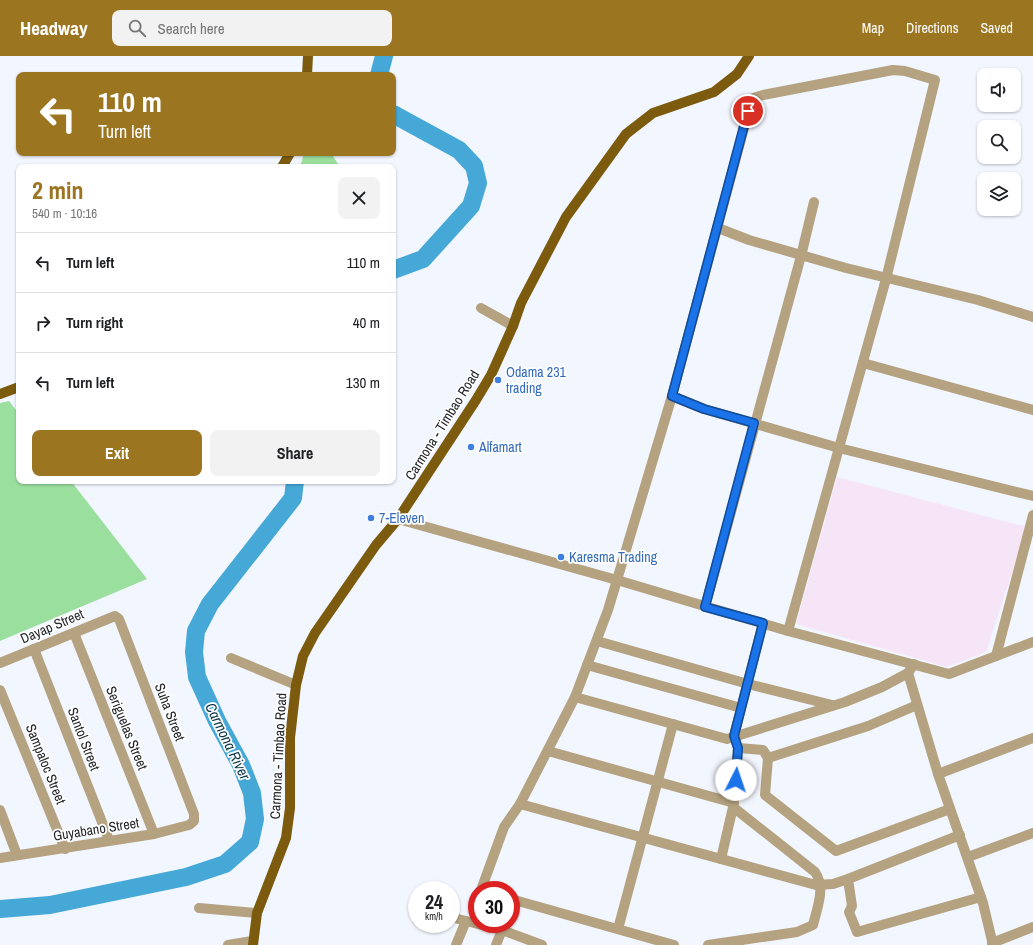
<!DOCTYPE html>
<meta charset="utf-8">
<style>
:root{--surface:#fff;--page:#f2f2f2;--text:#202124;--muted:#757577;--line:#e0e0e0;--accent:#9c7521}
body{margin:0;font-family:"Archivo Narrow",sans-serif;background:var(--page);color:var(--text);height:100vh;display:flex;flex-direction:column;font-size:15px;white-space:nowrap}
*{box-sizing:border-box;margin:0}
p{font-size:13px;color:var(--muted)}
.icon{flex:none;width:22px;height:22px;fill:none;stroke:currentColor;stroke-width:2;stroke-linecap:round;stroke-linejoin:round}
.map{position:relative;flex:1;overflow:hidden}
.details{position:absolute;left:16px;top:108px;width:380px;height:320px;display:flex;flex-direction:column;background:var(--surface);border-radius:8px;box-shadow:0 1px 3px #0004}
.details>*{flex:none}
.hud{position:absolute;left:16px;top:16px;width:380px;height:84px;border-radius:8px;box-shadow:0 1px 3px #0004;background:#9c7521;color:#fff;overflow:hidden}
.buttons{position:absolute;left:977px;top:12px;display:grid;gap:8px}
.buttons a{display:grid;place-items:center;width:44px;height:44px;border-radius:8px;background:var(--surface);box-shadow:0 1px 3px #0004;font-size:20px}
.speed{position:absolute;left:408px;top:825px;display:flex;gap:8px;font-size:20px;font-weight:700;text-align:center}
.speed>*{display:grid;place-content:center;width:52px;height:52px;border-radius:50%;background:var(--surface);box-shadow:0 1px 3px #0004;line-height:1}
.speed small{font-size:10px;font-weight:400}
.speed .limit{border:6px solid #d22;background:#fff;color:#111}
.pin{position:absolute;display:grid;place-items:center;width:34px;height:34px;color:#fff;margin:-17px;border:2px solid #fff;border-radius:50%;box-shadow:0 1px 4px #0007}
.me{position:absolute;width:44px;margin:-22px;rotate:4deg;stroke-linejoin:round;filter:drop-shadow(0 0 3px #0008)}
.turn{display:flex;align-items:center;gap:14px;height:84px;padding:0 16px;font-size:18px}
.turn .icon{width:52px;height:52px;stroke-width:2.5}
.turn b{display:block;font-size:28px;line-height:34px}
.round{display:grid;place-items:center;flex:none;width:42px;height:42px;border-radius:8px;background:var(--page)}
.head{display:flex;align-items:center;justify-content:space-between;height:68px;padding:0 16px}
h1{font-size:24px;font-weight:800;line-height:30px;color:var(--accent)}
.cta{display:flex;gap:8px;margin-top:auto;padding:8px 16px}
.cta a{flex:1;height:46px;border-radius:8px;background:var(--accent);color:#fff;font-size:16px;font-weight:800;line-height:46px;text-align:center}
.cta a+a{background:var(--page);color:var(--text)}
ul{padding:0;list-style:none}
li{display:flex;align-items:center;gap:12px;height:60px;padding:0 16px;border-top:1px solid var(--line)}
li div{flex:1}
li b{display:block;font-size:15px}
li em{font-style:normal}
header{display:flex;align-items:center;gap:24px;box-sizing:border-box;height:56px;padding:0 20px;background:var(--accent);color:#fff}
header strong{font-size:19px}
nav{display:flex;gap:22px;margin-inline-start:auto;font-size:14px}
.search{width:280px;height:36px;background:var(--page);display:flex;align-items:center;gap:10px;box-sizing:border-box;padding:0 14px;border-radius:8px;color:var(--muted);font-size:15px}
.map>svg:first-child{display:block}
.education{fill:#f6e5f7}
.green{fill:#9bdf9f}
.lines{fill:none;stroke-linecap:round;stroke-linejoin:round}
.river{stroke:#45a8d7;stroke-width:18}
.minor{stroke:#b4a280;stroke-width:10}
.major{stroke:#7c5b0e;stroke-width:10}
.route-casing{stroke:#114b97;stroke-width:10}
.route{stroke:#1a73e8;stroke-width:7}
.shop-dot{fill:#3f7fe0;stroke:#fff;stroke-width:1.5}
.labels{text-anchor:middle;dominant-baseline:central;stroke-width:3.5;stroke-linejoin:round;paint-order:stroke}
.shop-label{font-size:14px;fill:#366cbe;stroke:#fff;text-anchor:start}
.street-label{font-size:14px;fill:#25272b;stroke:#fff}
.water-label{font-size:15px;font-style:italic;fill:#0d394c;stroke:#fff}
</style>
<header>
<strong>Headway</strong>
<div class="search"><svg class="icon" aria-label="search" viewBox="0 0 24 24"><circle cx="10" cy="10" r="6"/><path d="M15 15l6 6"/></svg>Search here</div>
<nav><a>Map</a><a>Directions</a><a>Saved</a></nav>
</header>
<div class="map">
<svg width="1033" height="889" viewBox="0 0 1033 889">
<rect width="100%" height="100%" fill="#f2f6fe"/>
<path class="education" d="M 837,421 L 1027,471 L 986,596 L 947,611 L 796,568 Z"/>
<g class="green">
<path d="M 304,97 L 331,97 L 340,111 L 300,111 Z"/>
<path d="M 9,345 L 19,358 L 19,425 L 71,425 L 147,523 L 0,585 L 0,347 Z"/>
</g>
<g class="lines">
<g class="river">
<path d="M 379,19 L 384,0"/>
<path d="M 393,58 L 459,94 L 474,110 L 478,127 L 471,150 L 423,203 L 393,214"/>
<path d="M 0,853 L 50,849 L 186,821 L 225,808 L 250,786 L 255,763 L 252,737 L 241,709 L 217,665 L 197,621 L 194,596 L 196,575 L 210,548 L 293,442 L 295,425"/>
</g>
<g class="minor">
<path d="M 718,172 L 749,184 L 846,212 L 978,244 L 1033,261"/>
<path d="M 481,252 L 513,270"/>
<path d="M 863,307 L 1033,354"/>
<path d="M 672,340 L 704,353 L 839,392 L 1033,440"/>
<path d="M 398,463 L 617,524 L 788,575 L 949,618 L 1033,586"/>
<path d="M 705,551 L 801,200 L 814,146"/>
<path d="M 74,577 L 154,778"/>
<path d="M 597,585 L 748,628 L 832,649"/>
<path d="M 34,593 L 109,784"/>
<path d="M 996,600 L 1033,459"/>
<path d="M 231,602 L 296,629"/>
<path d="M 0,607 L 115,560 L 119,563 L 194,758 L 194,765 L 189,769 L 154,778 L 0,802"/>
<path d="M 587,609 L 741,652"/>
<path d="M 908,617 L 938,718 L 983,847 L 993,889"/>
<path d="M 0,634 L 65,793"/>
<path d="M 575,641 L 727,683 L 845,646 L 882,631 L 908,617 L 914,608"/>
<path d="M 738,692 L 763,694 L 768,702 L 765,739 L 836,795 L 950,753"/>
<path d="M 548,695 L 734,747"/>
<path d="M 768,702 L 868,670 L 917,649"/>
<path d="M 938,718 L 1033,682"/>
<path d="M 520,748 L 816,829 L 833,828 L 848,823 L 960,779"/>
<path d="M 0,754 L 17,799"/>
<path d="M 968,801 L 1033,777"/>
<path d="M 721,803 L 733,751"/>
<path d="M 848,823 L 852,850 L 849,856 L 857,876 L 981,841"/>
<path d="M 481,834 L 504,771 L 520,748 L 575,641 L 608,554 L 672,340 L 751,46 L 753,42 L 763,39 L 893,14 L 905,15 L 935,24 L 886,223 L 788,575"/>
<path d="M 511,843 L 674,889"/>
<path d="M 199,852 L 257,857"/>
<path d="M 458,863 L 502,874 L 542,889"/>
<path d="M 618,873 L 673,668"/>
<path d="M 992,887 L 1033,871"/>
<path d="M 228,889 L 252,885"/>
<path d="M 456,889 L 466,865"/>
<path d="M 496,889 L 502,874"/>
<path d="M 708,889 L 797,876 L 813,869 C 817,852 826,832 815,816 L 733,751 L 738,692 L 734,680 L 763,567"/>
</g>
<g class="major">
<path d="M 307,19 L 308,0"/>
<path d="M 282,111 L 290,97"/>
<path d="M 0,338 L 19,331"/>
<path d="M 253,889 L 257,857 L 286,782 L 290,752 L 290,682 L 296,629 L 303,600 L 315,577 L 376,489 L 398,463 L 476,344 L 491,319 L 513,270 L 521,247 L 566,161 L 626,78 L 653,57 L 714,36 L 737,18 L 749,0"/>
</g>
</g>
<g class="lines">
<defs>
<path id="route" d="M 736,724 L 738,692 L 734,680 L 763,567 L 705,551 L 754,367 L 704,353 L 672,340 L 748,55"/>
</defs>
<use href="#route" class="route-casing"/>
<use href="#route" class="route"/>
</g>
<g class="shop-dot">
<circle cx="498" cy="324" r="4"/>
<circle cx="471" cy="391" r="4"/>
<circle cx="371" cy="462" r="4"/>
<circle cx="561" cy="501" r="4"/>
</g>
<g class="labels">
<g class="shop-label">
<text x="506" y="316">Odama 231<tspan x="506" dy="16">trading</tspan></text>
<text x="479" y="391">Alfamart</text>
<text x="379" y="462">7-Eleven</text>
<text x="569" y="501">Karesma Trading</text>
</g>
<g class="street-label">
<text transform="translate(442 369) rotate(-58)">Carmona - Timbao Road</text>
<text transform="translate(52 570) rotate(-23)">Dayap Street</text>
<text transform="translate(170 656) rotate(69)">Suha Street</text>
<text transform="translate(127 672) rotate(68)">Seriguelas Street</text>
<text transform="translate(84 683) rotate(69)">Santol Street</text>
<text transform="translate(278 700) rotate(-87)">Carmona - Timbao Road</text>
<text transform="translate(46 708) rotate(68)">Sampaloc Street</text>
<text transform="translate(96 773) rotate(-9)">Guyabano Street</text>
</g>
<g class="water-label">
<text transform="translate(228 685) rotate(64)">Carmona River</text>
</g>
</g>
</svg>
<div class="buttons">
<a><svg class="icon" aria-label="sound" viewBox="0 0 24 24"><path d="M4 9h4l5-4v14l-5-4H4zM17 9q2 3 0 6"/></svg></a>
<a><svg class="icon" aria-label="search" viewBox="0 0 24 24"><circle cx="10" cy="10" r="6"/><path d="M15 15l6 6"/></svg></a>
<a><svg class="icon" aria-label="layers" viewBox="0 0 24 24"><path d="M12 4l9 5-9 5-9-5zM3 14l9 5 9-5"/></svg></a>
</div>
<div class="speed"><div>24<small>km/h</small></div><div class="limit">30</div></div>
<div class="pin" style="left:748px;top:55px;background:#d93025"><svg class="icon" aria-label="arrive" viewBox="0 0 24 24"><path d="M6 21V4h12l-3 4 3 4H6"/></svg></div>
<svg class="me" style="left:736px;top:724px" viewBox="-20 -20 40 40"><circle r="19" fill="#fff"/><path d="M0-13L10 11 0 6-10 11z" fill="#1a73e8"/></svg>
<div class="hud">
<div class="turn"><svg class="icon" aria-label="left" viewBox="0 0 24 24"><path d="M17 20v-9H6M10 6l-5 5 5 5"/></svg><div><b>110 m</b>Turn left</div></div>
</div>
<section class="details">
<div class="head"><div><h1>2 min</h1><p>540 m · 10:16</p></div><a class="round"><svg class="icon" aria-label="close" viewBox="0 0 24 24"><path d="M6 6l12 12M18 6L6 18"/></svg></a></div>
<ul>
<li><svg class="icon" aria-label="left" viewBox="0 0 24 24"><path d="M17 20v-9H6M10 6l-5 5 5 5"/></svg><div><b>Turn left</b></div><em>110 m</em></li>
<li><svg class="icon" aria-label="right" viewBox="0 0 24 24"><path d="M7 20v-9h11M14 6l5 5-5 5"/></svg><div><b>Turn right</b></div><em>40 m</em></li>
<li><svg class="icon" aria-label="left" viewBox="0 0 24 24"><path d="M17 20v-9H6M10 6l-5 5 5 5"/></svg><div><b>Turn left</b></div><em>130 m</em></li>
</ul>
<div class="cta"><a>Exit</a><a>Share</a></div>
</section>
</div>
